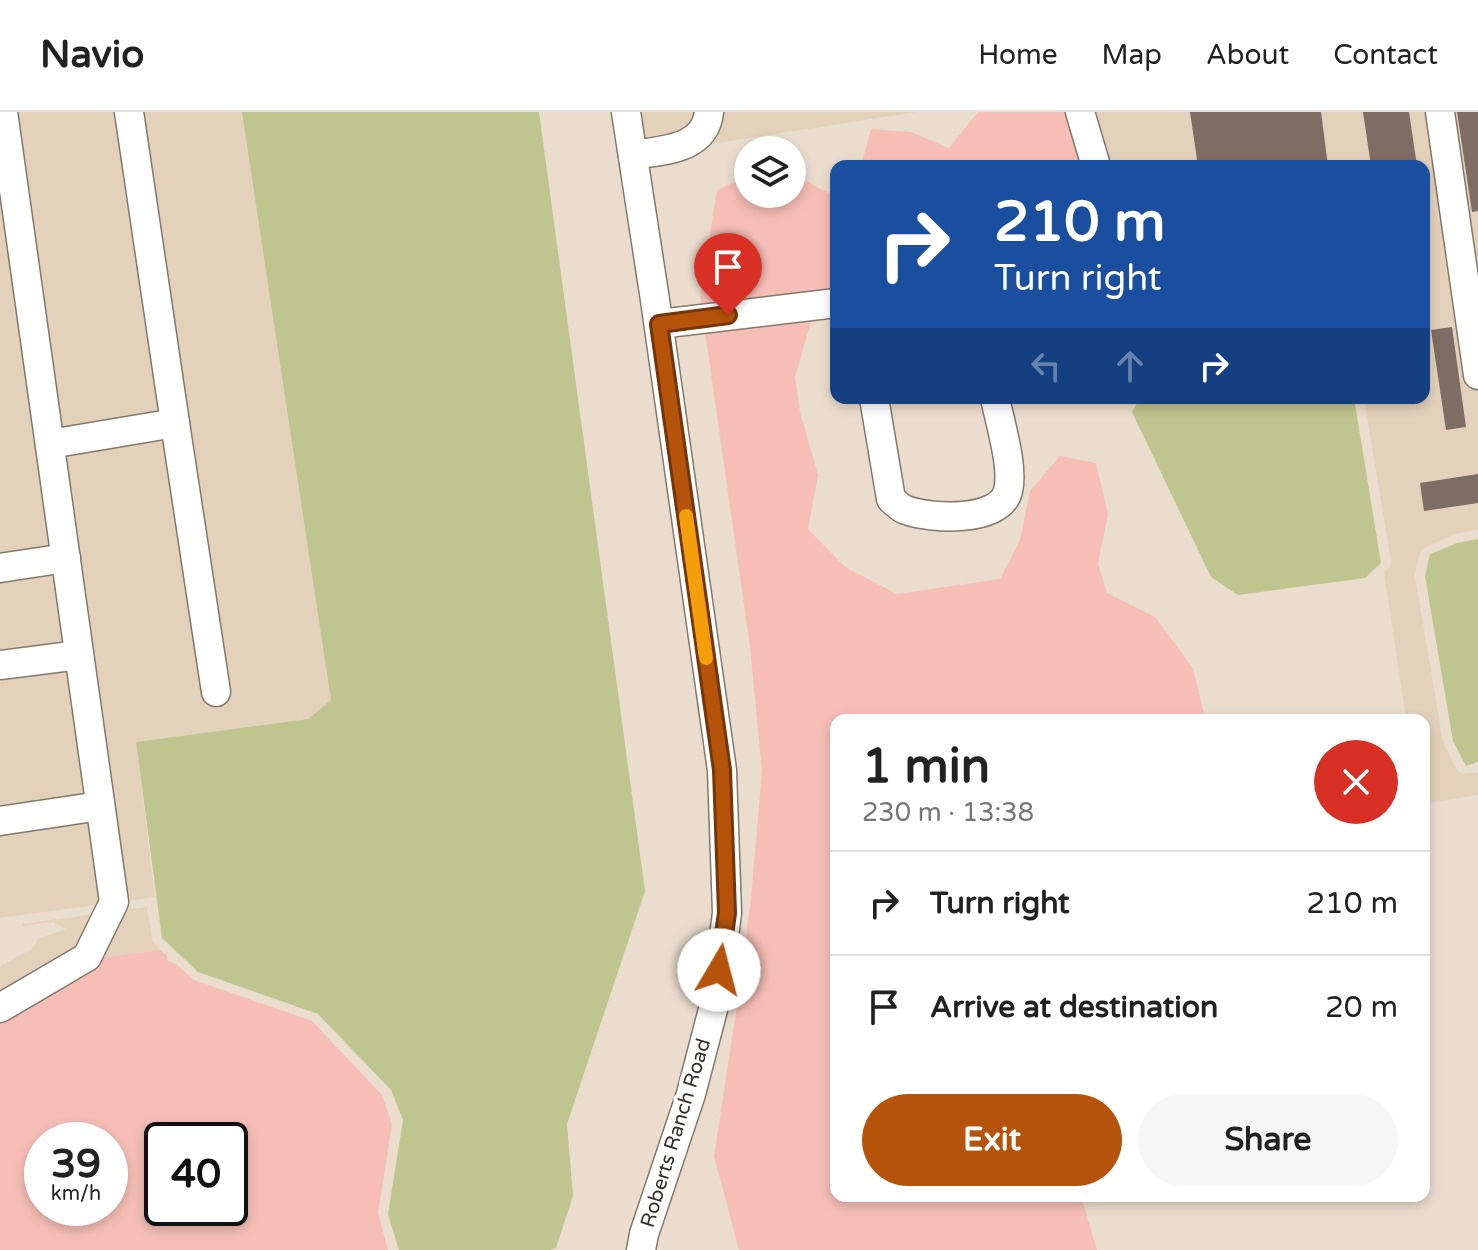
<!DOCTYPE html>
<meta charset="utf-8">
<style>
:root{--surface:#fff;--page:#f6f6f6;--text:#222;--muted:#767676;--line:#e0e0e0;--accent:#b45309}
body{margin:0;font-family:"Varela Round",sans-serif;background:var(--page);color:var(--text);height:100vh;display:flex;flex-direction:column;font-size:30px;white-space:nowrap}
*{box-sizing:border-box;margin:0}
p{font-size:26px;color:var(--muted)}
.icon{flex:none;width:44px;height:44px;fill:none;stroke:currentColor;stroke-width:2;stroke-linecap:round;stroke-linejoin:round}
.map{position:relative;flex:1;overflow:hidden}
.sheet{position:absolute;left:830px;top:602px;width:600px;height:488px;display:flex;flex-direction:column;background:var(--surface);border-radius:16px;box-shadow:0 4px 12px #0003}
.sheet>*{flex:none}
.hud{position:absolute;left:830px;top:48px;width:600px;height:244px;border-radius:16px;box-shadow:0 4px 12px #0003;background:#1a4fa0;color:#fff;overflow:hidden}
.buttons{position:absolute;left:734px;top:24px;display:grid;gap:16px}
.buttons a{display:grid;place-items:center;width:72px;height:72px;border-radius:50%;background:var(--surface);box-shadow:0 4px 12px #0003;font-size:40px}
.speed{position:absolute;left:24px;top:1010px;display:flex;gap:16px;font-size:40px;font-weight:700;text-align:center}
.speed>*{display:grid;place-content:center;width:104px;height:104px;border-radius:50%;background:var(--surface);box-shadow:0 4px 12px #0003;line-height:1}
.speed small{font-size:20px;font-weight:400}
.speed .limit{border:4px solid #111;border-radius:12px;background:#fff;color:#111}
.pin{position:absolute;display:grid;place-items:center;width:68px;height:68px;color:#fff;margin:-82px -34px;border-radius:50% 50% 50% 0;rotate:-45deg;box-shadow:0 0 8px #0007}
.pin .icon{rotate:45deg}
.me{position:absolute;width:88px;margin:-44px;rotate:8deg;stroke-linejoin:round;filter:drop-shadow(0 0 6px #0008)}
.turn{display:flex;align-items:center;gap:28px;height:168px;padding:0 32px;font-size:36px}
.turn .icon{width:104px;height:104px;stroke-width:2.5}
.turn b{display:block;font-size:56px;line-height:68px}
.lanes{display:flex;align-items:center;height:76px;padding:0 32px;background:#0003;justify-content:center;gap:40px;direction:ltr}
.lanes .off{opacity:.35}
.round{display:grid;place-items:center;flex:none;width:84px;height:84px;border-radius:42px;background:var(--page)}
.headline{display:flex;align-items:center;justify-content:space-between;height:136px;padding:0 32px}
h1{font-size:48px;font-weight:800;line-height:60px}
.cta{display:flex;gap:16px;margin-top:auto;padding:16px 32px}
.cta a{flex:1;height:92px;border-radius:48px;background:var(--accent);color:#fff;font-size:32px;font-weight:800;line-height:92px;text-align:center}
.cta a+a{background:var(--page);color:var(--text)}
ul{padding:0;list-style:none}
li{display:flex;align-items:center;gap:24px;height:104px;padding:0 32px;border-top:2px solid var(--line)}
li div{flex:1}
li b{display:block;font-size:30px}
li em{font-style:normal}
header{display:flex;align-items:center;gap:48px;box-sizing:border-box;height:112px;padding:0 40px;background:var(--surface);border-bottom:2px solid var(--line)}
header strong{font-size:38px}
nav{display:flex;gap:44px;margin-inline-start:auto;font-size:28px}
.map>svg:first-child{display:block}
.built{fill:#e3d1bc}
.green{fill:#f6beb6;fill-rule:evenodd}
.water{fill:#bfc58f}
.building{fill:#7e6d64}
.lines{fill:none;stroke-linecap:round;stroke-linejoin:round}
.minor-casing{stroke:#84786a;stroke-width:31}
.minor{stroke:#fff;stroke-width:28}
.route-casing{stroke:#753606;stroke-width:20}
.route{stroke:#b45309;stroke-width:14}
.slow{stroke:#f59e0b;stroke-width:14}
.labels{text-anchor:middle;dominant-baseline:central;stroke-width:8;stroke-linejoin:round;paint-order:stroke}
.street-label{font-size:20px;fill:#342f29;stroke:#fff}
</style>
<header>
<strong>Navio</strong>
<nav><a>Home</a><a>Map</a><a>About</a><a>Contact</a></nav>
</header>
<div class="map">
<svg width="1478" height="1138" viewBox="0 0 1478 1138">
<rect width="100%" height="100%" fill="#ebddce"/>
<g class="built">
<path d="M 0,0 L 253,0 L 331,588 L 308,607 L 136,630 L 155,785 L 0,806 Z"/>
<path d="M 638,0 L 917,0 L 645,42 Z"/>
<path d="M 1088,0 L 1478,0 L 1478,418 L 1455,422 L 1424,436 L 1420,441 L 1415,463 L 1443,630 L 1457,658 L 1462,662 L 1478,660 L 1478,683 L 1424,692 L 1424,608 L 1406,608 L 1384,460 L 1390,455 L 1391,449 L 1364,286 L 1424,286 L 1424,54 L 1102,54 Z"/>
<path d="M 147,795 L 152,828 L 160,838 L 99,846 L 0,907 L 0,854 L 32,837 L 36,832 L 37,827 L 66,817 L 53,810 L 24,814 L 21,812 Z"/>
</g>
<g class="green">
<path d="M 978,0 L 1088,0 L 1102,54 L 861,54 L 871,17 L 911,20 L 949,36 Z"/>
<path d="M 792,61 L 828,81 L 836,75 L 836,207 L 812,206 L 795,265 L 800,300 L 818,363 L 808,417 L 845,455 L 897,482 L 1000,467 L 1020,428 L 1030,379 L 1060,344 L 1096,351 L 1108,402 L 1098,452 L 1107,481 L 1155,505 L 1193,556 L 1204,602 L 1210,608 L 836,608 L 836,1084 L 1081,1084 L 1097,1138 L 739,1138 L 714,1044 L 737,893 L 751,786 L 762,659 L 750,535 L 700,184 L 717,78 L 748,64 L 748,82 L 792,82 Z"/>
<path d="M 160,838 L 167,844 L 168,849 L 176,852 L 194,868 L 312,909 L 382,983 L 392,1012 L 378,1101 L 388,1138 L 0,1138 L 0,907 L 99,846 ZM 42,1028 L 110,1028 L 110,1096 L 42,1096 ZM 162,1028 L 230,1028 L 230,1096 L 162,1096 Z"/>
</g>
<g class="water">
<path d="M 242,0 L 539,0 L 645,779 L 567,1012 L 573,1084 L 556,1136 L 550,1138 L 399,1138 L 388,1102 L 403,1008 L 391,978 L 318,902 L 198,860 L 162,826 L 136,630 L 308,607 L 331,588 Z"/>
<path d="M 1140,286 L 1354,286 L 1381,451 L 1365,466 L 1238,483 L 1211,465 L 1132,300 Z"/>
<path d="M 1478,427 L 1478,650 L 1466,654 L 1453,629 L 1425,464 L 1430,442 L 1457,431 Z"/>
</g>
<g class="building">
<path d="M 1190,0 L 1321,0 L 1328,54 L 1198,54 Z"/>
<path d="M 1363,0 L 1409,0 L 1417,54 L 1371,54 Z"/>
<path d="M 1457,0 L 1478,0 L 1478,99 L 1472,100 Z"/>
<path d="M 1452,215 L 1466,315 L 1446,318 L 1431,218 Z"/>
<path d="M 1478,362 L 1478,391 L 1424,399 L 1420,371 Z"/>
</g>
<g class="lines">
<defs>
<g id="minor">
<path d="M 626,0 L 655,188 L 722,658 L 727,801 L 716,886 L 691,982 L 644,1122 L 641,1138"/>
<path d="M 1080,0 L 1096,54"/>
<path d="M 1440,0 L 1478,263"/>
<path d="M 633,43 C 663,38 705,38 709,0"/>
<path d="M 659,212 L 836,191"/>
<path d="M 874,286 L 891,387 C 896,391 900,396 906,398 C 930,407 1000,411 1008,379 C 1014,355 1000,311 995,286"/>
<path d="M 175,311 L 216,580"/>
<path d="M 50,332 L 175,311 L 129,0"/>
<path d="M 0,456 L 66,446"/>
<path d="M 0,553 L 79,543"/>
<path d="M 0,709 L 100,694"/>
<path d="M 0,896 L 87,845 L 114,790 L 3,0"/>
</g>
</defs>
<use href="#minor" class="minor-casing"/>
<use href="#minor" class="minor"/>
</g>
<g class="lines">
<defs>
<path id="route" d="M 719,858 L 727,801 L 722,658 L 659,212 L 728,203"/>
</defs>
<use href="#route" class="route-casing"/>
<use href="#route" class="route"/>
<path class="slow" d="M 686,404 L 706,546"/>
</g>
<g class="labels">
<g class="street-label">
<text transform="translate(676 1021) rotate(-73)">Roberts Ranch Road</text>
</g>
</g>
</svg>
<div class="buttons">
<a><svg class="icon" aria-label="layers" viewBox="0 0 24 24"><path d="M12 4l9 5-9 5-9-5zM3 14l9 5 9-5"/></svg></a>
</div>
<div class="speed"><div>39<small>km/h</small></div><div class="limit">40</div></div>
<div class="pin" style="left:728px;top:203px;background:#d93025"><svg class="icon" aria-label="arrive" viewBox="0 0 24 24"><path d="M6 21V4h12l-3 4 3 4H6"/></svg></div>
<svg class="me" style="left:719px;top:858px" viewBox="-20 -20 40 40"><circle r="19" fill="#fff"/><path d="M0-13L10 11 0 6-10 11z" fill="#b45309"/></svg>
<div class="hud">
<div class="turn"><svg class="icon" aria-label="right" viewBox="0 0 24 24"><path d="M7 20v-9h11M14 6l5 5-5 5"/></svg><div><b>210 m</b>Turn right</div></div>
<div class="lanes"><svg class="icon off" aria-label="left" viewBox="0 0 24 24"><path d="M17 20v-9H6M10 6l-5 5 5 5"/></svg><svg class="icon off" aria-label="ahead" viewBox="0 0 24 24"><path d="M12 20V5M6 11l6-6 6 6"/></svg><svg class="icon" aria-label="right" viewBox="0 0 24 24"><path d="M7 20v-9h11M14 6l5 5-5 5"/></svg></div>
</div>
<section class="sheet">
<div class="headline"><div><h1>1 min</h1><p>230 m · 13:38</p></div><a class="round" style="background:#d93025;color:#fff"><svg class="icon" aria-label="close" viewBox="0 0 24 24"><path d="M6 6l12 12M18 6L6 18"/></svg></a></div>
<ul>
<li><svg class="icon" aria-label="right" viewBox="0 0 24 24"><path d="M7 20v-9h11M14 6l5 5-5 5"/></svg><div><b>Turn right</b></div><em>210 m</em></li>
<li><svg class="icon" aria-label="arrive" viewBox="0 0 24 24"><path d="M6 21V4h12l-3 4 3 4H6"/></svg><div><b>Arrive at destination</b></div><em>20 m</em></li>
</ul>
<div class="cta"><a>Exit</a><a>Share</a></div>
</section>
</div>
